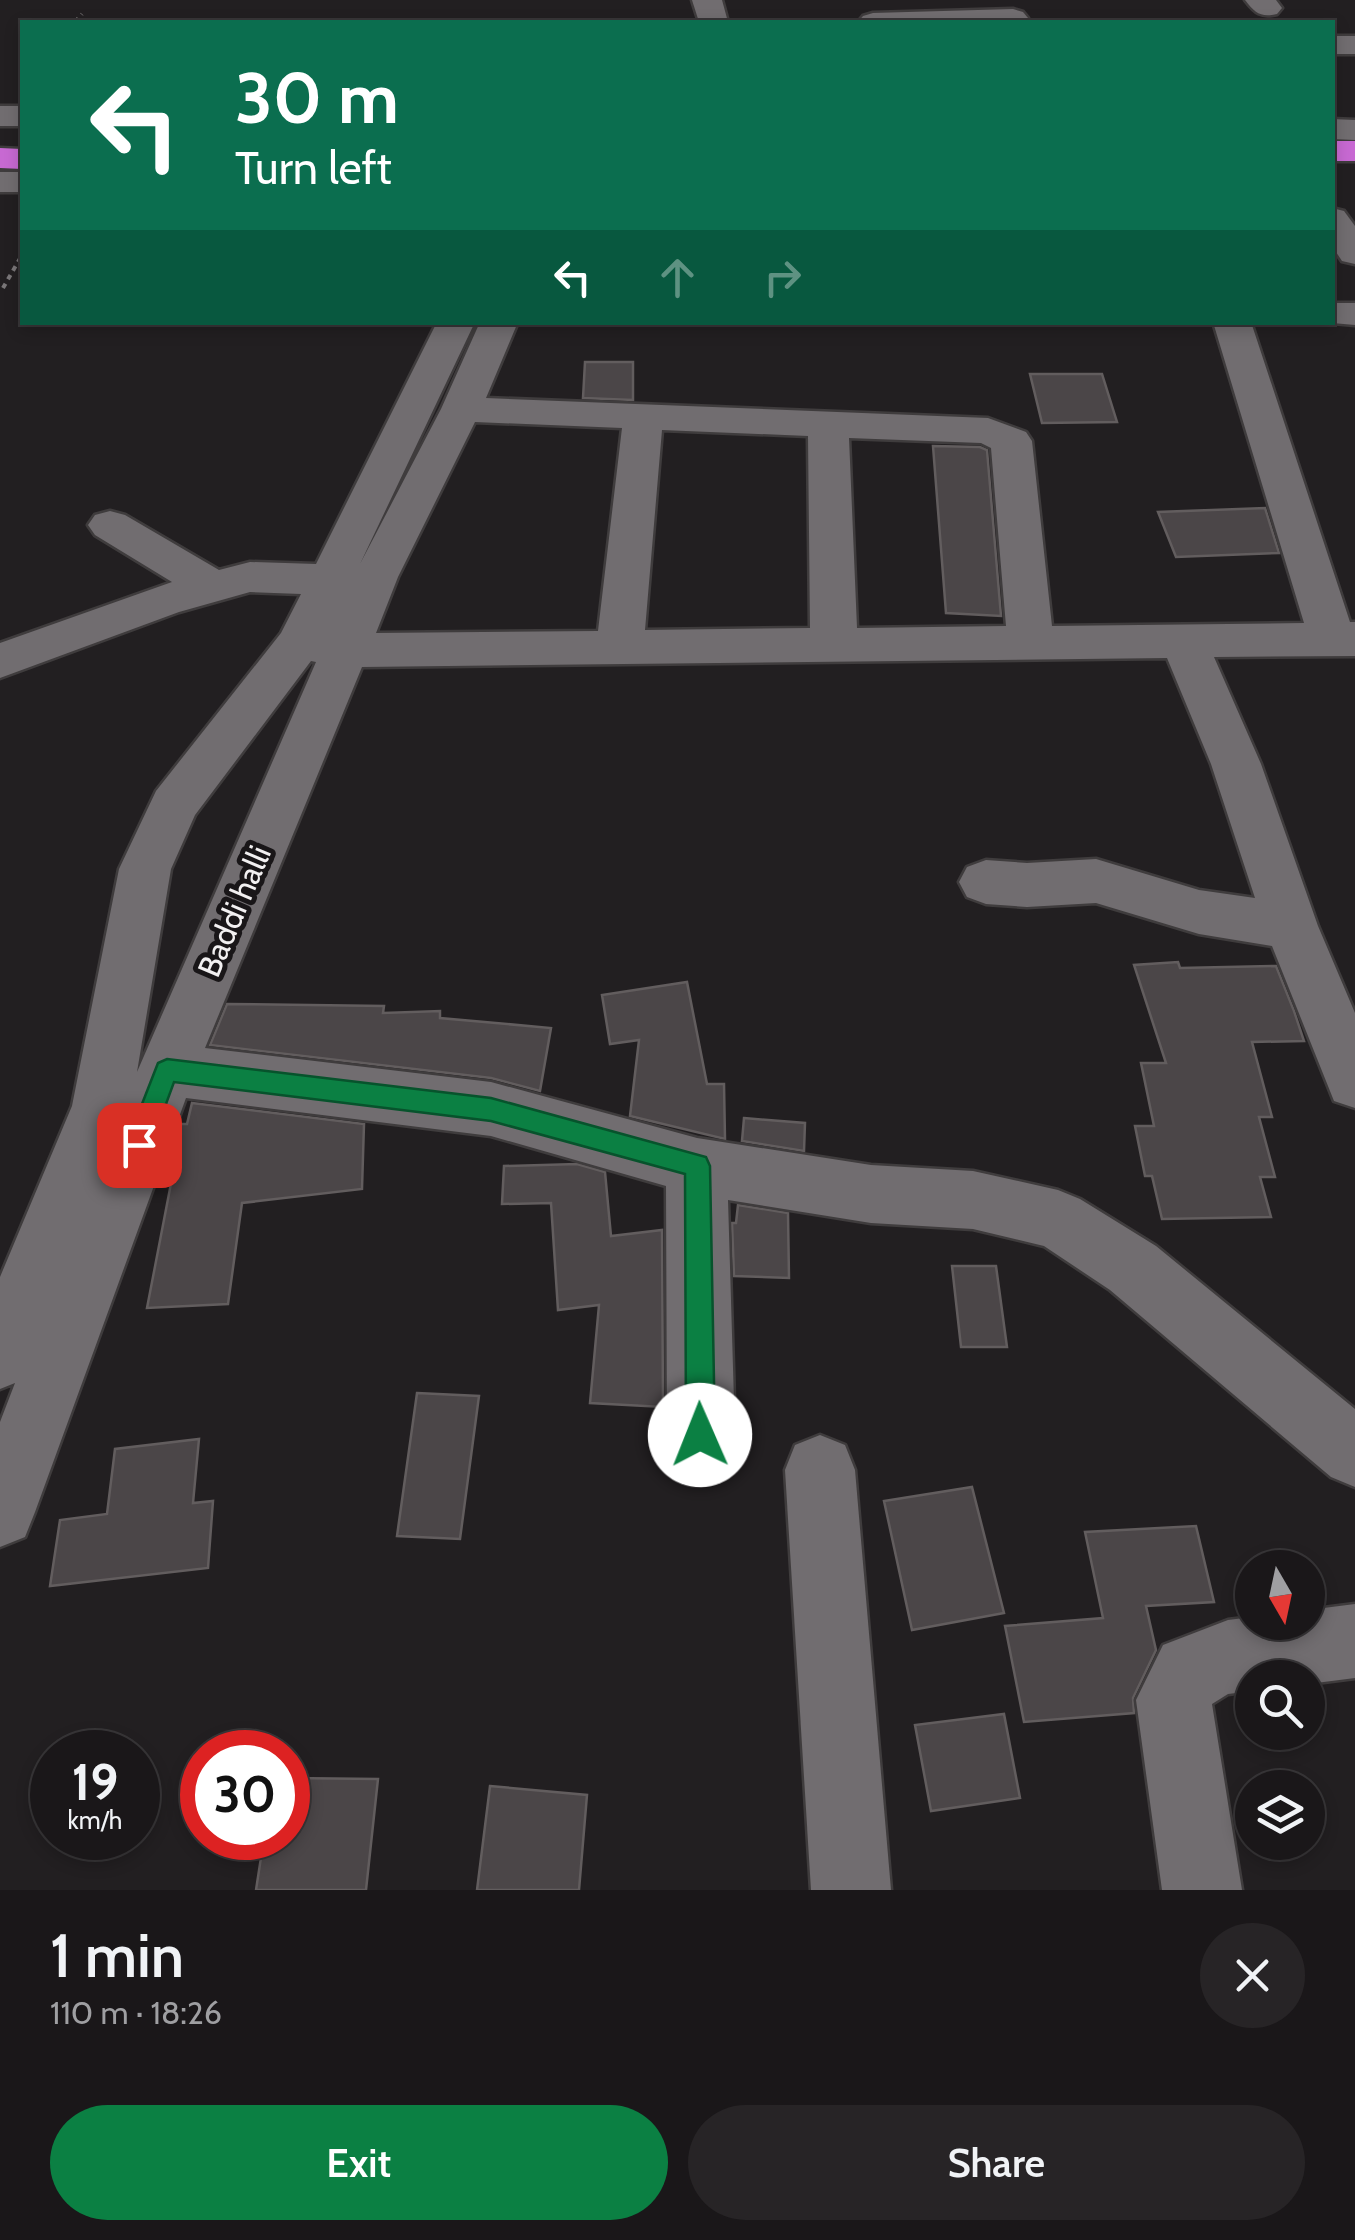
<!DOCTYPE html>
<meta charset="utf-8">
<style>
:root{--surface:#1a1719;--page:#272426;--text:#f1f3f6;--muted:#9f9fa2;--line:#383638;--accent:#0b8043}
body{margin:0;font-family:Cabin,sans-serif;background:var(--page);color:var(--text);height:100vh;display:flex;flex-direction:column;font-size:38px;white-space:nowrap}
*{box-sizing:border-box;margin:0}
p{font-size:32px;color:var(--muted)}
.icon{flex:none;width:55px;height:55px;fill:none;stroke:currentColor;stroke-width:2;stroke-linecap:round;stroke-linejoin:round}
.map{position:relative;height:1890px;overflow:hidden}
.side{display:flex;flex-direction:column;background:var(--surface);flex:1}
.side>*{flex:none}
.hud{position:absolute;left:20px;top:20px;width:1315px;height:305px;border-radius:0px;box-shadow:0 5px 15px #0003,0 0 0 2px var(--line);background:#0b6e4f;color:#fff;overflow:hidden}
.needle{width:65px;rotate:171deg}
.tools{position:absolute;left:1235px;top:1550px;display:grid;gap:20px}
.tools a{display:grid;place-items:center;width:90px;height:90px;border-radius:50%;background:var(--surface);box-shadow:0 5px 15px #0003,0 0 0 2px var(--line);font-size:50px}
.speed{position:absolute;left:30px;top:1730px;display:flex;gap:20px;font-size:50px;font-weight:700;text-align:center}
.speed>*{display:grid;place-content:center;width:130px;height:130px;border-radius:50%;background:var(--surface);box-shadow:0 5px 15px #0003,0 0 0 2px var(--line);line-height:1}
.speed small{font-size:25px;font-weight:400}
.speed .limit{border:15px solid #d22;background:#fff;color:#111}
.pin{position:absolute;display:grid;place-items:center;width:85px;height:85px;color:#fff;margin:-42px;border-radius:20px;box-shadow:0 5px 15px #0006}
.me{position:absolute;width:110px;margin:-55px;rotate:359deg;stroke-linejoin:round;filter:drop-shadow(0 0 8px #0008)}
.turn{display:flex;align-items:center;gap:35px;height:210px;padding:0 50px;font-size:45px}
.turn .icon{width:130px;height:130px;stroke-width:2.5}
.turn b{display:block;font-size:70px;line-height:85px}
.lanes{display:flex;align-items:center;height:95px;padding:0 50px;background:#0003;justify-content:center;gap:50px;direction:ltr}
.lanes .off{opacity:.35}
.round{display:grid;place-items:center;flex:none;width:105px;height:105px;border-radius:52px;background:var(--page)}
.headline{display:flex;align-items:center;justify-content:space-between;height:170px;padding:0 50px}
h1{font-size:60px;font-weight:600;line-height:75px}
.cta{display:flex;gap:20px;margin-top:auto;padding:20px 50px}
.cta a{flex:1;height:115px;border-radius:60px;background:var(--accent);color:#fff;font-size:40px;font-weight:600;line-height:115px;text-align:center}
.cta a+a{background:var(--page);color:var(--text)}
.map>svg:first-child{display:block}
.building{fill:#4b4648;stroke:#625d5e;stroke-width:2.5}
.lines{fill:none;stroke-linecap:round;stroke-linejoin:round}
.minor-casing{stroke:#3f3c3d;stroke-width:5}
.highway-casing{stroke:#3f3c3d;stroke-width:5}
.path{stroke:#797678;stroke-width:4;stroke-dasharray:5 5;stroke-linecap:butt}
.minor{fill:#716d70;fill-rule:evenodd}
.highway{fill:#c769d2;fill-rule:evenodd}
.route{fill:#0b8043;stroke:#07532c;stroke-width:2.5}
.labels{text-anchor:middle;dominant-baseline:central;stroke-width:10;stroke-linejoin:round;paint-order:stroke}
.street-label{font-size:32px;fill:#f2f0f1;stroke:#191618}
</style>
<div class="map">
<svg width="1355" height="1890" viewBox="0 0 1355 1890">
<rect width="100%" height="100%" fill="#221f21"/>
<g class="building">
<path d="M 585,362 L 633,362 L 633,400 L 583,398 Z"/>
<path d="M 1030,374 L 1102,374 L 1117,422 L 1042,423 Z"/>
<path d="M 933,446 L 980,447 L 987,450 L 1001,616 L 946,613 Z"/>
<path d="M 1265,508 L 1279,553 L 1176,557 L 1158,512 Z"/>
<path d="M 1178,962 L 1180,968 L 1276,966 L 1294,1011 L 1304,1041 L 1252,1042 L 1272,1117 L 1259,1117 L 1275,1177 L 1260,1177 L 1271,1217 L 1162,1219 L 1152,1176 L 1145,1176 L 1135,1126 L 1154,1126 L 1141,1063 L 1166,1063 L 1134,965 Z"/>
<path d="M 687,982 L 707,1084 L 724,1084 L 725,1139 L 630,1116 L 639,1040 L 610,1044 L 602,995 Z"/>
<path d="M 227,1004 L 384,1006 L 383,1013 L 440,1011 L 440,1018 L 551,1028 L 540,1091 L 491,1078 L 210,1045 Z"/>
<path d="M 192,1103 L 364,1124 L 362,1189 L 242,1203 L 228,1304 L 147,1308 L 173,1173 L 166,1173 L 181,1124 L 187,1124 Z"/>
<path d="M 744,1118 L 805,1123 L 804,1151 L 742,1141 Z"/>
<path d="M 577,1164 L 605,1172 L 611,1236 L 662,1230 L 663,1407 L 590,1403 L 599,1305 L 558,1310 L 551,1203 L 502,1204 L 504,1166 Z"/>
<path d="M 738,1205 L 788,1213 L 789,1278 L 734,1276 L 732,1223 L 736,1223 Z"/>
<path d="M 952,1266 L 996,1266 L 1007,1347 L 961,1347 Z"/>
<path d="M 417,1393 L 479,1396 L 460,1539 L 397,1536 Z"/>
<path d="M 199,1439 L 193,1503 L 213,1501 L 208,1568 L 50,1586 L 60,1520 L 107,1514 L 115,1449 Z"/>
<path d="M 972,1487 L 1004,1613 L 912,1630 L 884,1501 Z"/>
<path d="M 1196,1526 L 1214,1602 L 1146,1606 L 1156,1650 L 1133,1698 L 1134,1713 L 1024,1722 L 1005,1626 L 1103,1618 L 1085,1532 Z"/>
<path d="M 1004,1714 L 1020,1798 L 931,1811 L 915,1725 Z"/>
<path d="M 288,1778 L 378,1779 L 366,1890 L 256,1890 L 264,1838 L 288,1838 Z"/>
<path d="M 490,1786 L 587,1795 L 579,1890 L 477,1890 Z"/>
</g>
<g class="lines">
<defs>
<g id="minor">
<path d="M 692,0 L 722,0 L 728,22 L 699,22 Z"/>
<path d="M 1245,0 L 1276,0 L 1282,8 L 1277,14 C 1261,18 1255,13 1245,0 Z"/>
<path d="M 1013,9 L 1023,12 L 1028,18 L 1025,22 L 858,22 L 863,16 L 873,13 Z"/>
<rect x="1332" y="36" width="23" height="18"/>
<rect x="0" y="106" width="22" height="20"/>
<path d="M 1332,119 L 1355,120 L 1355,140 L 1332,139 Z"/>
<rect x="0" y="172" width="22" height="20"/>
<path d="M 1332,208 L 1344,211 L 1355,226 L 1355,264 L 1342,261 L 1332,246 Z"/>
<path d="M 1332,303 L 1355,303 L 1355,325 L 1321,322 L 1332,322 Z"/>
<path d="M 437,322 L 475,322 L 360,564 L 441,409 L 480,322 L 518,322 L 486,398 L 988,418 L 1026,432 L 1032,441 L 1052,626 L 1304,623 L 1213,322 L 1251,322 L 1350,622 L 1355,622 L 1355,656 L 1214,657 L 1261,764 L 1318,926 L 1355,1013 L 1355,1108 L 1334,1101 L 1272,946 L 1199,934 L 1096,903 L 1027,907 L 986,904 L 967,897 L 959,882 L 967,867 L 986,860 L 1027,863 L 1096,859 L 1199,890 L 1255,898 L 1211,764 L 1167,658 L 362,667 L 205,1048 L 491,1082 L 697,1138 L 871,1165 L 973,1171 L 1058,1190 L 1080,1199 L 1156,1246 L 1355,1409 L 1355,1487 L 1331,1477 L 1110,1290 L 1044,1246 L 973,1229 L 871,1223 L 728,1200 L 735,1435 L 725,1459 L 701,1469 L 677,1459 L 667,1435 L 666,1186 L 491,1136 L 186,1098 L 35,1512 L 25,1537 L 0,1547 L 0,1422 L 15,1383 L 0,1389 L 0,1277 L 72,1106 L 119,869 L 156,791 L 281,633 L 301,594 L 250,592 L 179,612 L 0,678 L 0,643 L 172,582 L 95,535 L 88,525 L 95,515 L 110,511 L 125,515 L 219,570 L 250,562 L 316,564 ZM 475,422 L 622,428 L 598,631 L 376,633 L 398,577 ZM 662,430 L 808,436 L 810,628 L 645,630 ZM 849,438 L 981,443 L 991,448 L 1006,626 L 857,628 ZM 311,661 L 316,662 L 137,1072 L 171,869 L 195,815 Z"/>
<path d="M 820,1435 L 845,1445 L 855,1470 L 891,1890 L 811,1890 L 785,1470 L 795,1445 Z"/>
<path d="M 1355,1604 L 1355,1678 L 1308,1684 L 1308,1678 L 1252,1678 L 1252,1691 L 1228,1694 L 1212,1704 L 1242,1890 L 1162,1890 L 1136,1700 L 1163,1645 L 1228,1620 L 1252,1617 L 1252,1622 L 1308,1622 L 1308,1610 Z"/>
</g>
<g id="highway">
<rect x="1332" y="141" width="23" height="20"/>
<path d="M 0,148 L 22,149 L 22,169 L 0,168 Z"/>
</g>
</defs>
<use href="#minor" class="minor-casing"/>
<use href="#highway" class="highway-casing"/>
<g class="path">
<path d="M 75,22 L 82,14"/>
<path d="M 3,288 L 22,255"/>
</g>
<use href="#minor" class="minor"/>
<use href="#highway" class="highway"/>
</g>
<path class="route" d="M 167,1059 L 491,1098 L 706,1157 L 710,1166 L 715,1435 L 711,1445 L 700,1449 L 690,1445 L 686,1435 L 685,1174 L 491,1121 L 174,1082 L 148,1153 L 139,1156 L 130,1153 L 126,1145 L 158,1063 Z"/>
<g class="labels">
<g class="street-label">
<text transform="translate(234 911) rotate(-67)">Baddi halli</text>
</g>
</g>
</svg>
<div class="tools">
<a><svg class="needle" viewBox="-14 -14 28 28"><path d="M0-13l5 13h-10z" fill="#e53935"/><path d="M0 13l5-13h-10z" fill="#9f9fa2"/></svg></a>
<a><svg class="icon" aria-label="search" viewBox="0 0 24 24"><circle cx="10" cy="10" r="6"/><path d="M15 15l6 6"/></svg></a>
<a><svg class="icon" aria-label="layers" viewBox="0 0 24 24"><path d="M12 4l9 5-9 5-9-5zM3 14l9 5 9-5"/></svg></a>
</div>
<div class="speed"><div>19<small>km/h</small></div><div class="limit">30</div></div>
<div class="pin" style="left:139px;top:1145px;background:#d93025"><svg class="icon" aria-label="arrive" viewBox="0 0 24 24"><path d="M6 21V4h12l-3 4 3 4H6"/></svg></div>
<svg class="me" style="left:700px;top:1435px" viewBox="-20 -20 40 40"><circle r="19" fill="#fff"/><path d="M0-13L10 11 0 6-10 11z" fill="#0b8043"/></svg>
<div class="hud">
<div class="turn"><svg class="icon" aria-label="left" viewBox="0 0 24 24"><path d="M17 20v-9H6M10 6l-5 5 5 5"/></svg><div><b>30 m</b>Turn left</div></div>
<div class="lanes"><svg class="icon" aria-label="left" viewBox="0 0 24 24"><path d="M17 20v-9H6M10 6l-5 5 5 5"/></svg><svg class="icon off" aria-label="ahead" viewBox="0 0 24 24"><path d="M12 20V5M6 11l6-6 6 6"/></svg><svg class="icon off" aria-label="right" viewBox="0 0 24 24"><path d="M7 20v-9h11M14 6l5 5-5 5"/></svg></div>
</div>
</div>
<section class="side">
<div class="headline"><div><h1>1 min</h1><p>110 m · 18:26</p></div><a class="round"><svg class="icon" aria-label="close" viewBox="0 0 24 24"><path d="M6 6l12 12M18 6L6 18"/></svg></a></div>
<div class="cta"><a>Exit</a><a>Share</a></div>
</section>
